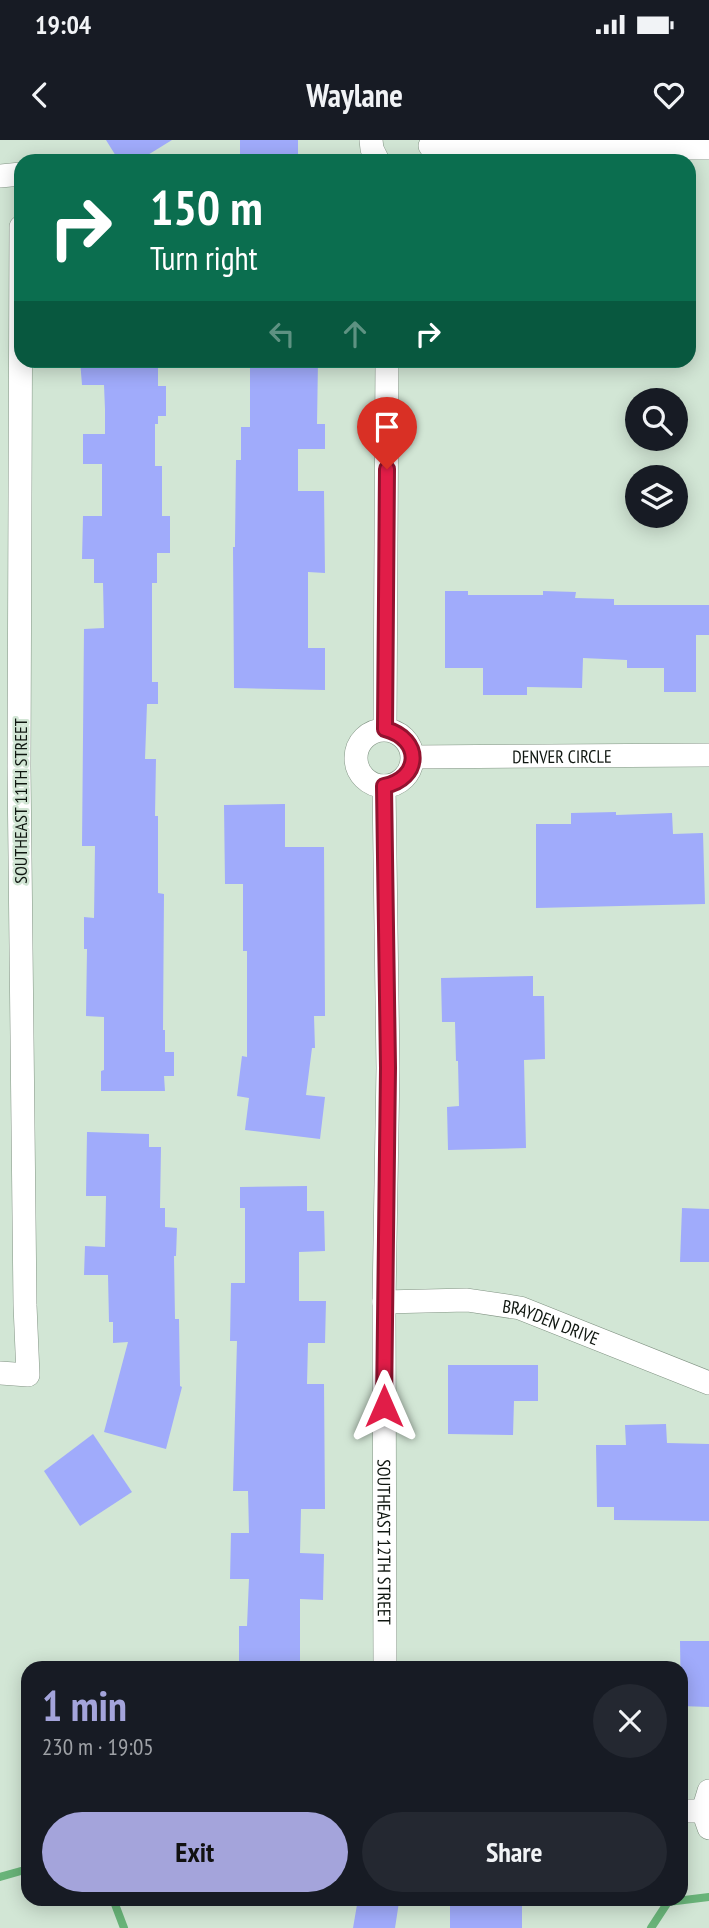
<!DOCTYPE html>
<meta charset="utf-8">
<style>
:root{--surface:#171b24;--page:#242831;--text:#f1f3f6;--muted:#9ea1a6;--accent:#a4a4db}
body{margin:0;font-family:"PT Sans Narrow",sans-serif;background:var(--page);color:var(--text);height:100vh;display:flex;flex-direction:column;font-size:26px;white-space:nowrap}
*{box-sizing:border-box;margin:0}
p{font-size:23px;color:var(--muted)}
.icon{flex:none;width:38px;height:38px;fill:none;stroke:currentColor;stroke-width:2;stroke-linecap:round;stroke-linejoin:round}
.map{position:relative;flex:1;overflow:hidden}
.sheet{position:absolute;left:21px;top:1521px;width:667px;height:245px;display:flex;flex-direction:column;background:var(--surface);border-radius:21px;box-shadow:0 4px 18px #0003}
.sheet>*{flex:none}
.top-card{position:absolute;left:14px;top:14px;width:682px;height:214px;border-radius:21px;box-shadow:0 4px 18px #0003;background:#0b6e4f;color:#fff;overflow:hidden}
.controls{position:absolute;left:625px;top:248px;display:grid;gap:14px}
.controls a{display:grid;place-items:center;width:63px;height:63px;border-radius:50%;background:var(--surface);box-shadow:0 4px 18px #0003;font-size:35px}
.pin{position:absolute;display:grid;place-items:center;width:60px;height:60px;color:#fff;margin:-72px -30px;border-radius:50% 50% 50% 0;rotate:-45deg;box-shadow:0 0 7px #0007}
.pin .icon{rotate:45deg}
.me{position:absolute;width:77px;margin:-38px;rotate:0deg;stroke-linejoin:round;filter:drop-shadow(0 0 5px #0008)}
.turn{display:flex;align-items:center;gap:24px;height:147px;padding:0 21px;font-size:32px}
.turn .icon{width:91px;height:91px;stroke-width:2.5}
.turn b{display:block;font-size:49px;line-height:60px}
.lanes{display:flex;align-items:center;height:66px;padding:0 21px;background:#0003;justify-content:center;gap:35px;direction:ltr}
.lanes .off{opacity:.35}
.round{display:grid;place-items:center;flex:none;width:74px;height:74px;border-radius:37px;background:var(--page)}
.overview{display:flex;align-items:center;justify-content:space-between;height:119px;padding:0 21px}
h1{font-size:42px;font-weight:600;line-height:52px;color:var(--accent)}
.cta{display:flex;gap:14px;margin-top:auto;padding:14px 21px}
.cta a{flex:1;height:80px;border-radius:42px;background:var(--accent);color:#111;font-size:28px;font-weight:600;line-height:80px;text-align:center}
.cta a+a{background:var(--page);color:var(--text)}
.status{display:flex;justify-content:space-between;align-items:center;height:49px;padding:0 35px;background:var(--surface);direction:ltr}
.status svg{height:19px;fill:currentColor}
header{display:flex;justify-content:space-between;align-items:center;height:91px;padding:0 21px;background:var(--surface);font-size:32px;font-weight:600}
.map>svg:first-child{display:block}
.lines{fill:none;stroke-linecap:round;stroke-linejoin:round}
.stream{stroke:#69b479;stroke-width:8}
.building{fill:#a0abfb}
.minor-casing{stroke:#829484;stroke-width:24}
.minor{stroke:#fff;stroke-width:23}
.route-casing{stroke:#92132f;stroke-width:18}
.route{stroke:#e11d48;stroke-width:12}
.labels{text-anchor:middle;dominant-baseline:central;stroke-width:5;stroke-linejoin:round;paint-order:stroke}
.street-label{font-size:18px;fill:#0f1610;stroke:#d2e6d5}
</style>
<div class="status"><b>19:04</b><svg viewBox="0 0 49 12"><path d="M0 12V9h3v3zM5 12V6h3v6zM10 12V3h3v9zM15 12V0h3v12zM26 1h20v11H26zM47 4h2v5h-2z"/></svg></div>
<header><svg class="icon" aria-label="back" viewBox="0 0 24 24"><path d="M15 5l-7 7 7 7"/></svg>Waylane<svg class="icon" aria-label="heart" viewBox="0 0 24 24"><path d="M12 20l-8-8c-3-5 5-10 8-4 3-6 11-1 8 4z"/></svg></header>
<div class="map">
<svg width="709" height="1788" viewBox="0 0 709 1788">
<rect width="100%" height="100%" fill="#d2e6d5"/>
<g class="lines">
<g class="stream">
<path d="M 0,1737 L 28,1729"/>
<path d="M 113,1759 L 124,1788"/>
<path d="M 651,1788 L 668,1762 L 709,1757"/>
</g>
</g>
<g class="building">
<path d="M 106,0 L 172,0 L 138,21 L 119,21 Z"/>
<rect x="240" y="0" width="58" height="21"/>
<path d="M 80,220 L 158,220 L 158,246 L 166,246 L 166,276 L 158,276 L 158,284 L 155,284 L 155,326 L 162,326 L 162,376 L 170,376 L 170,413 L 157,413 L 157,443 L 152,443 L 152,542 L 158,542 L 158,564 L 147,564 L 145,619 L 156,619 L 155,676 L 158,676 L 158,753 L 164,754 L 163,890 L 165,890 L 165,912 L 174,912 L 174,936 L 164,936 L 165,951 L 101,951 L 101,931 L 104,930 L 104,877 L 86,876 L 87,809 L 84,809 L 84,777 L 94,778 L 95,706 L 82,706 L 84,489 L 104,488 L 103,443 L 94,443 L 94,419 L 82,419 L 83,376 L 102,376 L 102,324 L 83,324 L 83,294 L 105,294 L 105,269 L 104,245 L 82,245 Z"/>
<path d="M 250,220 L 318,220 L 317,284 L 325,284 L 325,309 L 298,309 L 298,351 L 324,351 L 325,433 L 308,432 L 308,508 L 325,508 L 325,550 L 234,548 L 233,407 L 235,407 L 235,402 L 236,320 L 241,320 L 241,287 L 250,287 Z"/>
<path d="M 445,451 L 468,451 L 468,455 L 543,455 L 543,451 L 576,452 L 575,458 L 614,459 L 614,465 L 709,465 L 709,495 L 696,495 L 696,552 L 664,552 L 664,528 L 627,528 L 627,520 L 583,518 L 582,548 L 527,547 L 527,555 L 483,555 L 483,528 L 445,528 Z"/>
<path d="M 285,664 L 285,707 L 324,707 L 325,876 L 314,876 L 315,908 L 312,908 L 306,955 L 325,957 L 320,999 L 245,990 L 249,958 L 237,956 L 242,916 L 247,917 L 247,811 L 243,811 L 243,744 L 225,744 L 224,665 Z"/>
<path d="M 616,672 L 616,675 L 672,673 L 673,694 L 703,693 L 705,764 L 536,768 L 536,684 L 571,684 L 571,673 Z"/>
<path d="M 533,836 L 533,856 L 544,856 L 545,919 L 524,920 L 526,1008 L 448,1010 L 447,967 L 459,966 L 458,921 L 456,921 L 455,882 L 442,882 L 441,838 Z"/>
<path d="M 87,992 L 149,994 L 149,1007 L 161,1007 L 160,1068 L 165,1068 L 165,1087 L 177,1088 L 176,1116 L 174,1116 L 175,1179 L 179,1179 L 180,1246 L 182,1247 L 166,1309 L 104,1292 L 128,1202 L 113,1203 L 113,1182 L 109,1182 L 108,1135 L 84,1135 L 85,1106 L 105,1107 L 106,1056 L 86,1056 Z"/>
<path d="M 307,1046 L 307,1071 L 324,1071 L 325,1111 L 299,1112 L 299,1161 L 326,1161 L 325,1203 L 308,1203 L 307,1244 L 324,1244 L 325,1369 L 301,1369 L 300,1413 L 324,1414 L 323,1460 L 300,1459 L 300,1528 L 239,1528 L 239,1486 L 247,1486 L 249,1439 L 230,1439 L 231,1393 L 249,1393 L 248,1351 L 233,1351 L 237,1201 L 230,1201 L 231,1143 L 245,1143 L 245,1068 L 240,1068 L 240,1047 Z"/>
<path d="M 682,1068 L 709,1069 L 709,1122 L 680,1122 Z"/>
<path d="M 448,1225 L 538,1225 L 538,1261 L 514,1261 L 513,1295 L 448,1294 Z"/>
<path d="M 666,1284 L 667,1303 L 709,1304 L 709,1381 L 614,1380 L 614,1367 L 597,1367 L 596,1305 L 626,1305 L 625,1285 Z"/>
<path d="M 93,1294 L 132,1352 L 80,1386 L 44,1331 Z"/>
<path d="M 680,1501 L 709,1501 L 709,1567 L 681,1566 Z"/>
<path d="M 358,1759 L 399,1762 L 395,1788 L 353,1788 Z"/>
<path d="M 477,1759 L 522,1759 L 522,1788 L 450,1788 L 450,1761 L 477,1761 Z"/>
</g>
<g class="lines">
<defs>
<g id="minor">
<path d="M 371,0 L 372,9 L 378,21"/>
<path d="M 430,6 L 474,8 L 709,8"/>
<path d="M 0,36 L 21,34"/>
<path d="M 385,589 L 387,220"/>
<circle cx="384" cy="618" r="28"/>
<path id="s1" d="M 413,617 L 709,615"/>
<path id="s2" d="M 384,646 L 388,928 L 384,1162 L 385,1528"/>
<path id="s3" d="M 384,1162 L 467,1160 L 520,1168 L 709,1243"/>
<path d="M 0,1233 L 28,1235 L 25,1165 L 19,627 L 21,87"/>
<path d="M 709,1651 L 703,1671 L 709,1688"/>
<path d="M 681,1671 L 703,1671"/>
</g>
</defs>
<use href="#minor" class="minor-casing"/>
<use href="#minor" class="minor"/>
</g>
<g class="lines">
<defs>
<path id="route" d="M 384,1266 L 388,928 L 384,646 C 421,639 423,599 385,589 L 387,329"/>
</defs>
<use href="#route" class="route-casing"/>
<use href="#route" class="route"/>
</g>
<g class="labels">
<g class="street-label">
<text stroke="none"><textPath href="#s1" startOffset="149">DENVER CIRCLE</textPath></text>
<text transform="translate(20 661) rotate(-90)">SOUTHEAST 11TH STREET</text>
<text stroke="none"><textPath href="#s3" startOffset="170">BRAYDEN DRIVE</textPath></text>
<text stroke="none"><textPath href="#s2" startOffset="756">SOUTHEAST 12TH STREET</textPath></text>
</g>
</g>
</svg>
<div class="controls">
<a><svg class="icon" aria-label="search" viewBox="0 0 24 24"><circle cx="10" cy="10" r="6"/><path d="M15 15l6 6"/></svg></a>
<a><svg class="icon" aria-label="layers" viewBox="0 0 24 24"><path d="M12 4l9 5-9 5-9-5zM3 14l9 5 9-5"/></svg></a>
</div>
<div class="pin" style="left:387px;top:329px;background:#d93025"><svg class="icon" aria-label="arrive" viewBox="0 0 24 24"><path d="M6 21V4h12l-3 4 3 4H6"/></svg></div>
<svg class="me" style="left:384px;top:1266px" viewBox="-20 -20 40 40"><path d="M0-17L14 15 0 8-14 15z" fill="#e11d48" stroke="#fff" stroke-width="4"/></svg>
<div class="top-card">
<div class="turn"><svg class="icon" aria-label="right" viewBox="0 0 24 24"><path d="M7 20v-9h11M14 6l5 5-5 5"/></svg><div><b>150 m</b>Turn right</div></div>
<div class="lanes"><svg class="icon off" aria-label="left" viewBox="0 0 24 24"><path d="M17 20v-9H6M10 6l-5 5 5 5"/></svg><svg class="icon off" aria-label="ahead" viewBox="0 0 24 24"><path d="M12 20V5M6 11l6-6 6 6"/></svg><svg class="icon" aria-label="right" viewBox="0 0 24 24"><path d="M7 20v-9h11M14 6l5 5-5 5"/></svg></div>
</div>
<section class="sheet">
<div class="overview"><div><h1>1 min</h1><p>230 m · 19:05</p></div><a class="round"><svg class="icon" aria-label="close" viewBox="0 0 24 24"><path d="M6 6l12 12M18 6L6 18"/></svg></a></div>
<div class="cta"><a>Exit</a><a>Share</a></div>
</section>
</div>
